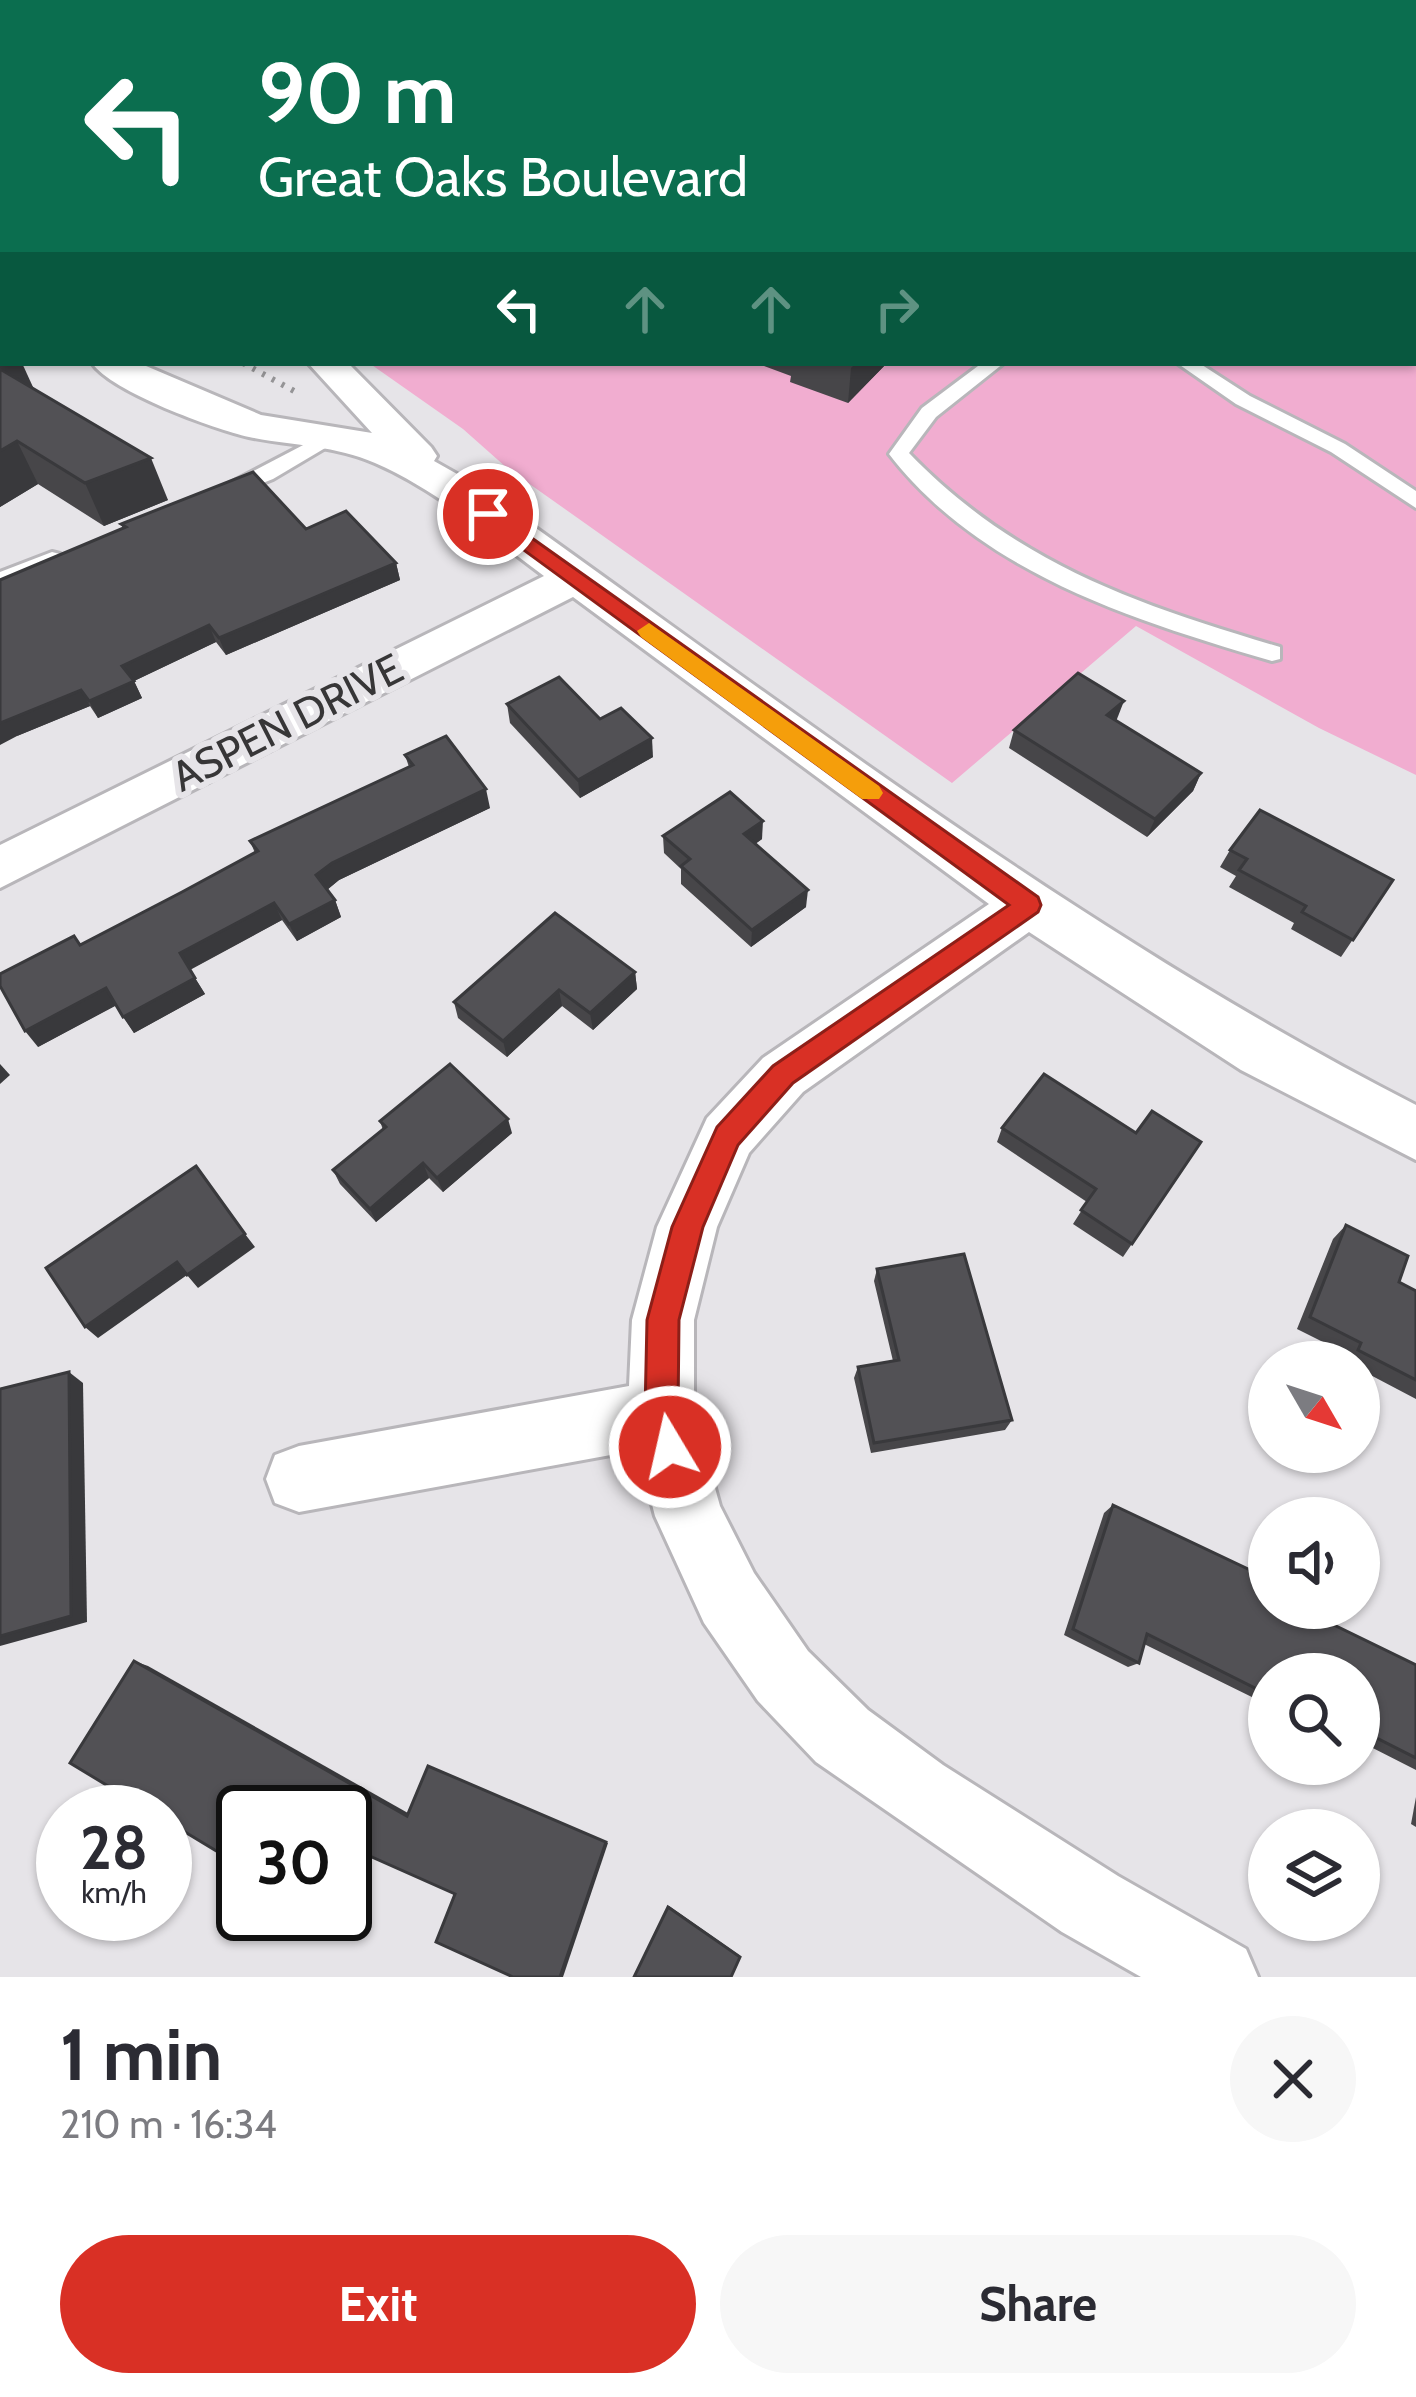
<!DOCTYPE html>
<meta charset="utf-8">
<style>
:root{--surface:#fff;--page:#f7f7f7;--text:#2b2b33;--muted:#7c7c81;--accent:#d93025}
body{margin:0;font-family:Cabin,sans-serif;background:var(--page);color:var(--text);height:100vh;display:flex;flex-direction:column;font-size:45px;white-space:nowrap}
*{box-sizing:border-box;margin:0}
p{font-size:39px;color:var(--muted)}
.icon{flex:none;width:66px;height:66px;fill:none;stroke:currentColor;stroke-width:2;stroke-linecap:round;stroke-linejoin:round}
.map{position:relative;height:1977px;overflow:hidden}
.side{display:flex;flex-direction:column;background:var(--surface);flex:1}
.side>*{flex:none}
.banner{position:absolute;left:0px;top:0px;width:1416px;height:366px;box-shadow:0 3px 9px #0004;background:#0b6e4f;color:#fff;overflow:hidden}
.needle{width:78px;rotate:129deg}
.controls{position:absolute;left:1248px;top:1341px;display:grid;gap:24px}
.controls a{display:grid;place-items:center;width:132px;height:132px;border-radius:50%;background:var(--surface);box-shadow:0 3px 9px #0004;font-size:60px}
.speed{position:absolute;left:36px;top:1785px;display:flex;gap:24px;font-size:60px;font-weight:700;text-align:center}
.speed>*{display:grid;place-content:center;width:156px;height:156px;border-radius:50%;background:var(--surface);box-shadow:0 3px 9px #0004;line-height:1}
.speed small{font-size:30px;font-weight:400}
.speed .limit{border:6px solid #111;border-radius:18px;background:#fff;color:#111}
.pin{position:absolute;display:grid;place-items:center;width:102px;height:102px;color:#fff;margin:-51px;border:6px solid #fff;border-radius:50%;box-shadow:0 3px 12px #0007}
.me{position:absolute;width:132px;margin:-66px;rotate:351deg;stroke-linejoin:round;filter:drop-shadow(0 0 9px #0008)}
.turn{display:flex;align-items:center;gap:42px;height:252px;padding:0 60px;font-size:54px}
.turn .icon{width:156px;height:156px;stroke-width:2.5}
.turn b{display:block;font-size:84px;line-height:102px}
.lanes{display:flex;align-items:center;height:114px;padding:0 60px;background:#0003;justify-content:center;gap:60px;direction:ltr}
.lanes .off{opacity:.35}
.round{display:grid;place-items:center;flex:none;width:126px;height:126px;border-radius:63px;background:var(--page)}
.head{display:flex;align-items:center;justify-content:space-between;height:204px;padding:0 60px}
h1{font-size:72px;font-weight:700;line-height:90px}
.button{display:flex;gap:24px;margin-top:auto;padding:24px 60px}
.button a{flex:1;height:138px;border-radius:72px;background:var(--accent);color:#fff;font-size:48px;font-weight:700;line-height:138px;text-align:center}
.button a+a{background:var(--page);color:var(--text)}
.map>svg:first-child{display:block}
.green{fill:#f1add0}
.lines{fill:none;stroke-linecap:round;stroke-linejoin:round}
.service-casing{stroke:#b8b6ba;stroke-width:6}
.minor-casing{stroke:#b8b6ba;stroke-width:6}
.path{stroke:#959496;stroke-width:6;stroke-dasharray:3 8;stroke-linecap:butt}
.service{fill:#fff;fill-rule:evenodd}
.minor{fill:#fff;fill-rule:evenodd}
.wall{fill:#474649}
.shaded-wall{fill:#39393c}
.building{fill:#525155;stroke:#39393c;stroke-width:3}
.route{fill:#d93025;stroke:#8d1f18;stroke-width:3}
.slow{fill:#f59e0b}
.labels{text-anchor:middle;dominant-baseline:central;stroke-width:12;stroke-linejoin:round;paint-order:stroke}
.street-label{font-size:42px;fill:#373637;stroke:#e6e4e8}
</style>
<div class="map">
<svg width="1416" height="1977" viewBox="0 0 1416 1977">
<rect width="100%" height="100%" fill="#e6e4e8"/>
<g class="green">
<path d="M 107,0 L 591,0 L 593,3 L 95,3 Z"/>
<path d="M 1039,0 L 1416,0 L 1416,775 L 1319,728 L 1136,626 L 952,783 L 507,468 L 463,429 L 369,363 L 1413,363 L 1413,3 L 1030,3 Z"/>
</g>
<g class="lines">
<defs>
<g id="service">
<path d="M 1301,0 L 1324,0 L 1326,3 L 1303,3 Z"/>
<rect x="1413" y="30" width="3" height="8"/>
<rect x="1413" y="274" width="3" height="11"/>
<path d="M 982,363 L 1004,363 L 936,417 L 909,453 C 1015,563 1137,605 1280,647 L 1280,659 L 1272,661 C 1133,620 981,573 889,454 L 922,408 Z"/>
<path d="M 1177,363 L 1199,363 L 1250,396 L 1345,444 L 1416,491 L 1416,508 L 1331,452 L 1236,404 Z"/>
<path d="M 330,431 L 340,437 L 337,441 L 273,479 L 227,497 L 217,490 Z"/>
<path d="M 52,552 L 60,554 L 60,564 L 0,587 L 0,572 Z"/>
</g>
<g id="minor">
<path d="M 0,165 L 3,166 L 3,187 L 0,186 Z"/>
<path d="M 0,289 L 3,290 L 3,313 L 0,312 Z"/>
<path d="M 92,363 L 139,363 L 261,415 L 372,433 L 308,363 L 348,363 L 431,447 L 437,456 L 434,461 L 473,483 C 780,701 1080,933 1416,1105 L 1416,1160 L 1241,1070 L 1029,932 L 803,1092 L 749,1153 L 717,1227 L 694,1320 L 694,1413 L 720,1506 L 754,1573 L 808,1651 L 868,1710 L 943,1765 L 1118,1876 L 1246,1949 L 1258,1977 L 1141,1977 L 1062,1932 L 816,1762 L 758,1701 L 704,1623 L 655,1516 L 638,1450 L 299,1512 L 275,1503 L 266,1479 L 275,1455 L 299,1446 L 629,1386 L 632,1320 L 657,1227 L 707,1118 L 763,1058 L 989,904 L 573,597 L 0,888 L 0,845 L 544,576 C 490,536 437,490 375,463 C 334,445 293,446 249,437 C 214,429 112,392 92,363 Z"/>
</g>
</defs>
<use href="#service" class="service-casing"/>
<use href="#minor" class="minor-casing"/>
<path class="path" d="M 243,363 L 294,391"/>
<use href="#service" class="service"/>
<use href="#minor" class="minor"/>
</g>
<g class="wall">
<path d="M 675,0 L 901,0 L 896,3 L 679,3 Z"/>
<path d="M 0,344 L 34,389 L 168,500 L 104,526 L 38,484 L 0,507 Z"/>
<path d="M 756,363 L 887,363 L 848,403 L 790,382 L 791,376 Z"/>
<path d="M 121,524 L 306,529 L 396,563 L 400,580 L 226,655 L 216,642 L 134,681 L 142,698 L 98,718 L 90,706 L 17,736 L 123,528 Z"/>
<path d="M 507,704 L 600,719 L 653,757 L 580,798 L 510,723 Z"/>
<path d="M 1117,719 L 1116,721 L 1201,773 L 1193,791 L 1147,837 L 1009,748 L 1014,730 Z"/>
<path d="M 405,755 L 490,808 L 339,880 L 327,890 L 335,900 L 341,917 L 297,941 L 282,920 L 190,970 L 205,994 L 134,1033 L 116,1005 L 38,1047 L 80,945 L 255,853 L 250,841 L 409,767 Z"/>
<path d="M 663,836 L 762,839 L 755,844 L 806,907 L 751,947 L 681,884 L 681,869 L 664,853 Z"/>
<path d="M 1230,850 L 1393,880 L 1341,957 L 1291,929 L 1294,923 L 1229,887 L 1236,876 L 1220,867 Z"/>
<path d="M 635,972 L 637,989 L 593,1030 L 562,1006 L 507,1057 L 458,1018 L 454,1002 Z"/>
<path d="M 380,1121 L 512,1133 L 443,1192 L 429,1178 L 376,1222 L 340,1184 L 333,1170 L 383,1130 Z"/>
<path d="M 1002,1128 L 1136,1133 L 1201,1142 L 1123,1257 L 1073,1224 L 1087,1202 L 997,1142 Z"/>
<path d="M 1346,1225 L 1399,1282 L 1416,1291 L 1416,1399 L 1359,1369 L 1359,1362 L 1344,1361 L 1347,1354 L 1297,1329 L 1333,1239 Z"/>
<path d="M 877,1269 L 1012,1420 L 1005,1430 L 871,1453 L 854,1378 L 858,1367 L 893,1361 L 874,1281 Z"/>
<path d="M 1113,1505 L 1269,1608 L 1416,1665 L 1416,1770 L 1359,1741 L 1359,1674 L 1269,1674 L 1269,1700 L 1262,1702 L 1144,1644 L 1139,1663 L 1128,1667 L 1064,1635 L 1104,1513 Z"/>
<path d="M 1416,1797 L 1416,1827 L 1411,1824 Z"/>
</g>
<g class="shaded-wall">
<path d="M 858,0 L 901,0 L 896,3 L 852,3 Z"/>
<path d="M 4,363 L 22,363 L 38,398 L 0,374 L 0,365 Z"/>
<path d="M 856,363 L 887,363 L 848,403 L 851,368 Z"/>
<path d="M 17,441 L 38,484 L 0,507 L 0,451 Z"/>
<path d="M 151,458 L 168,500 L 104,526 L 85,483 Z"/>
<path d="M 396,563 L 400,580 L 226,655 L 219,638 Z"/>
<path d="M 209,625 L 216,642 L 134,681 L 142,698 L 98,718 L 89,701 L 122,666 Z"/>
<path d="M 81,690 L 90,706 L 17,736 L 0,745 L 0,723 Z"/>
<path d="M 1124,701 L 1117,719 L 1101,734 L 1107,715 Z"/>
<path d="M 652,738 L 653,757 L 580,798 L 578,780 Z"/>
<path d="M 1201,773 L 1193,791 L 1147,837 L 1155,819 Z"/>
<path d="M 486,789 L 490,808 L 339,880 L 323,893 L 316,875 L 332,863 Z"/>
<path d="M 763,821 L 762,839 L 744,852 L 744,834 Z"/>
<path d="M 808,890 L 806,907 L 751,947 L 752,930 Z"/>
<path d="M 335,900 L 341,917 L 297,941 L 289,924 Z"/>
<path d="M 274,903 L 282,920 L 189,970 L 180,953 Z"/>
<path d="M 635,972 L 637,989 L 593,1030 L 590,1013 Z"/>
<path d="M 195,978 L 205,994 L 134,1033 L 123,1017 Z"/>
<path d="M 106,988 L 117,1005 L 38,1047 L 25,1031 Z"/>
<path d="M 559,990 L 562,1006 L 507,1057 L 503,1041 Z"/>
<path d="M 0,1064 L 10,1075 L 0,1084 Z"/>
<path d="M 508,1119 L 512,1133 L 443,1192 L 437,1178 Z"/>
<path d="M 423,1163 L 429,1178 L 376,1222 L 370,1209 Z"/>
<path d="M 245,1234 L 255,1247 L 198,1288 L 187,1275 L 98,1338 L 85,1327 L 177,1262 Z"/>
<path d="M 69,1372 L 83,1383 L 87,1622 L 0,1646 L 0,1636 Z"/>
<path d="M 134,1661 L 148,1666 L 415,1817 L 407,1816 Z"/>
<path d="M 428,1766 L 608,1843 L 563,1977 L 560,1977 Z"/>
<path d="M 669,1906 L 739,1955 L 740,1957 L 668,1907 Z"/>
</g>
<g class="building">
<path d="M 737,0 L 858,0 L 852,3 L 745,3 Z"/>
<path d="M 0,344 L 3,346 L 4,363 L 0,365 Z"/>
<path d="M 0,369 L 151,458 L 85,483 L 17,441 L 0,451 Z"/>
<path d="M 253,472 L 306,529 L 346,511 L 396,563 L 219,638 L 209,625 L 122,666 L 134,681 L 89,701 L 81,690 L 0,723 L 0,580 L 126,527 L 121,524 Z"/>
<path d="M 1078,673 L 1124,701 L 1107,715 L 1201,773 L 1155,819 L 1014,730 Z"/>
<path d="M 559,677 L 600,719 L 621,708 L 652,738 L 578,780 L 507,704 Z"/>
<path d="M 446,736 L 486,789 L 332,863 L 316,875 L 335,900 L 289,924 L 274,903 L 180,953 L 195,978 L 123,1017 L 106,988 L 25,1031 L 0,986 L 0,974 L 74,936 L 80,945 L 182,892 L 258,851 L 250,841 L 413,765 L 405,755 Z"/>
<path d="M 730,792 L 763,821 L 744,834 L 808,890 L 752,930 L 681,866 L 690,859 L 663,836 Z"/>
<path d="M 1260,810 L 1393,880 L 1353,940 L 1302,912 L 1306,906 L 1239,870 L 1247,859 L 1230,850 Z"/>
<path d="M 555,913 L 635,972 L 590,1013 L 559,990 L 503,1041 L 454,1002 Z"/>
<path d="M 450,1064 L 508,1119 L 437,1178 L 423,1163 L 370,1209 L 333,1170 L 386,1127 L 380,1121 Z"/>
<path d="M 1044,1074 L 1136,1133 L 1152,1111 L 1201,1142 L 1132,1244 L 1081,1210 L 1096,1189 L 1002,1128 Z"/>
<path d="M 196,1166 L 245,1234 L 187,1275 L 177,1262 L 85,1327 L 46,1268 Z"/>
<path d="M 1346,1225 L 1408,1256 L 1399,1282 L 1416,1291 L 1416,1380 L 1358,1350 L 1361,1343 L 1310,1317 Z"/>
<path d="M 964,1254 L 1012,1420 L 874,1443 L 858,1367 L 899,1360 L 877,1269 Z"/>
<path d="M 69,1372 L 71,1616 L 0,1636 L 0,1389 Z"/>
<path d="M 1113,1505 L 1269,1579 L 1269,1608 L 1299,1608 L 1416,1665 L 1416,1758 L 1359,1729 L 1359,1674 L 1269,1674 L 1269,1695 L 1147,1634 L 1139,1663 L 1073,1629 Z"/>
<path d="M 134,1661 L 407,1816 L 428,1766 L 606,1842 L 560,1977 L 513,1977 L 436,1942 L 455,1894 L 345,1845 L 345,1812 L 243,1812 L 243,1867 L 165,1820 L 165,1812 L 151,1812 L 70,1763 Z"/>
<path d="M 668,1907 L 740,1957 L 731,1977 L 634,1977 Z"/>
</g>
<path class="route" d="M 488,507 L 1038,897 L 1041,905 L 1038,912 L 793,1083 L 738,1145 L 703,1227 L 679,1320 L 678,1413 L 687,1447 L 682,1459 L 670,1464 L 659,1459 L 645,1413 L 647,1320 L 672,1227 L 717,1127 L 773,1066 L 1009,905 L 480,518 L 480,509 Z"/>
<path class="slow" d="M 649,623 L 879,786 L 883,793 L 879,799 L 862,799 L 641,637 L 637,631 Z"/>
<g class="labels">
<g class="street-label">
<text transform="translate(287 722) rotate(-27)">ASPEN DRIVE</text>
</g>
</g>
</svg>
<div class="controls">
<a><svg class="needle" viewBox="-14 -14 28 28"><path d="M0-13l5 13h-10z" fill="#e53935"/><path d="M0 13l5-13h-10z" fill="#7c7c81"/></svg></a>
<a><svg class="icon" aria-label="sound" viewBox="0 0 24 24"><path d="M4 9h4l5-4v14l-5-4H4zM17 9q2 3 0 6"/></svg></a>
<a><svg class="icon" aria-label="search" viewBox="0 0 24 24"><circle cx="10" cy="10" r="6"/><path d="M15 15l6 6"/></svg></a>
<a><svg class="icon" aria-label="layers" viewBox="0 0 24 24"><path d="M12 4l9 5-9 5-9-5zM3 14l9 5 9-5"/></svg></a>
</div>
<div class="speed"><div>28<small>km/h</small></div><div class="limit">30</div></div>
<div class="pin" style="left:488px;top:514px;background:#d93025"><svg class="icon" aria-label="arrive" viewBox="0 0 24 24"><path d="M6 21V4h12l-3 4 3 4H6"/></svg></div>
<svg class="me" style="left:670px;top:1447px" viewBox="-20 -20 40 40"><circle r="17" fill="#d93025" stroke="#fff" stroke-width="3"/><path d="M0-11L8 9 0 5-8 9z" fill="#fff"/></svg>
<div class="banner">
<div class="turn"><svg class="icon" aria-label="left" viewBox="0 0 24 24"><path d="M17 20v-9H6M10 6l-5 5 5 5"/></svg><div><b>90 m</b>Great Oaks Boulevard</div></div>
<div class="lanes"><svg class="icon" aria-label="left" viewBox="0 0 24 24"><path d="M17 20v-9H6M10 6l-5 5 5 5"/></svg><svg class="icon off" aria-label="ahead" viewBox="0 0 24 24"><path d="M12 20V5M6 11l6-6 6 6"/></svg><svg class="icon off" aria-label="ahead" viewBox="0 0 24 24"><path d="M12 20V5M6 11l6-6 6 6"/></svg><svg class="icon off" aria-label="right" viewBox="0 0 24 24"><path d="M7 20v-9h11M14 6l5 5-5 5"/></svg></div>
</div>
</div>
<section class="side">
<div class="head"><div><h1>1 min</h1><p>210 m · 16:34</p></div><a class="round"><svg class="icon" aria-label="close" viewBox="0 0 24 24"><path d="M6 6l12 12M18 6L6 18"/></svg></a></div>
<div class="button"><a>Exit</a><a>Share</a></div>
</section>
